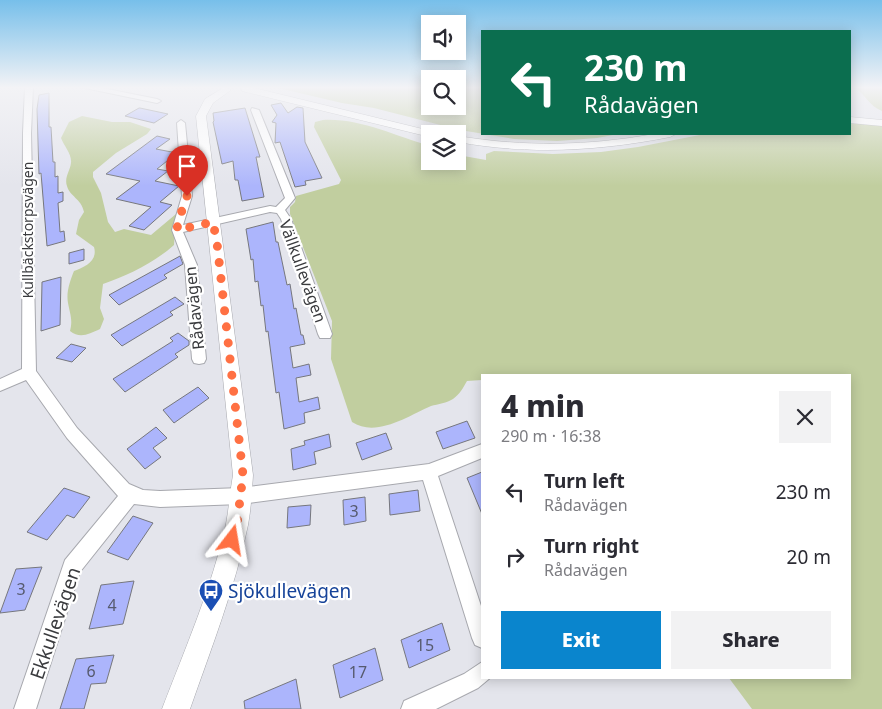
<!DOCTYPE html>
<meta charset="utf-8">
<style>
:root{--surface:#fff;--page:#f2f2f3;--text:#2b2b33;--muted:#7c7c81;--accent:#0a85cd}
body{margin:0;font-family:"Noto Sans",sans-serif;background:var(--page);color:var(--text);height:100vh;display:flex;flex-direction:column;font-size:19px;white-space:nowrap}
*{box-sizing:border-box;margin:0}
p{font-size:16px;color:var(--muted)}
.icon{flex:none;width:28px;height:28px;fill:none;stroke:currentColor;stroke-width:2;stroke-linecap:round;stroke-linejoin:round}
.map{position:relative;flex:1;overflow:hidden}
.drawer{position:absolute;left:481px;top:374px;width:370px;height:305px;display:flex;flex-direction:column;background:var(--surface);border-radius:0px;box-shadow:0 2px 12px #0003}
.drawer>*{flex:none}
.hud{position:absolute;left:481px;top:30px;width:370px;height:105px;border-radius:0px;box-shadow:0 2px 12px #0003;background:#0b6e4f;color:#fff;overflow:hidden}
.tools{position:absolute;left:421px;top:15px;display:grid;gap:10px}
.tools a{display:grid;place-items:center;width:45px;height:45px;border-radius:0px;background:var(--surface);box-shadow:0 2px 12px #0003;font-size:25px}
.pin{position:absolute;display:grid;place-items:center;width:42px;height:42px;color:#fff;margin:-51px -21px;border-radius:50% 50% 50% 0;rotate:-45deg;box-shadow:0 0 5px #0007}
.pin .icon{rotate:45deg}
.me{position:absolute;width:55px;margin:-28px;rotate:14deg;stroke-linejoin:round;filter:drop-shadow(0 0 4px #0008)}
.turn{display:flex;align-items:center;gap:18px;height:105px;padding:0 20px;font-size:22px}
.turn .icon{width:65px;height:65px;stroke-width:2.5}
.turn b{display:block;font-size:35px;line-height:42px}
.round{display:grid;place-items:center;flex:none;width:52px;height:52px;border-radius:0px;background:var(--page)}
.headline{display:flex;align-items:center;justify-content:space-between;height:85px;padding:0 20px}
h1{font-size:30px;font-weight:800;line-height:38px}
.action{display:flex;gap:10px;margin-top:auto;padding:10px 20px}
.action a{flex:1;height:58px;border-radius:0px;background:var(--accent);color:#fff;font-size:20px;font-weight:800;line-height:58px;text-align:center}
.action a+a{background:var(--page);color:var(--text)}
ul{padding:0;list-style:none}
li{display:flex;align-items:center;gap:15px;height:65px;padding:0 20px}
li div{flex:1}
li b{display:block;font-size:19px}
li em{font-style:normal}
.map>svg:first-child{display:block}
.green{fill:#c1ce9f}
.building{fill:#acb5fc;stroke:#76777d}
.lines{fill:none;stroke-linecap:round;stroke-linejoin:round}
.minor-casing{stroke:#a7a8ae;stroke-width:2}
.tertiary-casing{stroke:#a7a8ae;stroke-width:1}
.minor{fill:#fff;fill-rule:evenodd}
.tertiary{fill:#fff;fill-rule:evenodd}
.route{stroke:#ff7043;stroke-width:9;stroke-dasharray:0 16.2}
.labels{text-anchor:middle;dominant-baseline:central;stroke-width:4.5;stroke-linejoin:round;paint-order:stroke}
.far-street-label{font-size:14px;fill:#3a3b3e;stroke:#fff}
.street-label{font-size:16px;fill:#3a3b3e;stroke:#fff}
.near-number-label{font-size:16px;fill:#565a6e}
.near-transit-label{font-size:19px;fill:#164399;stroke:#fff;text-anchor:start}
.near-street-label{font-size:19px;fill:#3a3b3e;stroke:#fff}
</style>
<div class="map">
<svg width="882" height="709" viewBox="0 0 882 709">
<rect width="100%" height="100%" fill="#e4e5ec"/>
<g class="green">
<path d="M 274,87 L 430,87 L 430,106 L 458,106 L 458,87 L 482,87 L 482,134 L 618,134 L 597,138 L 557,141 L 514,139 L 460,130 L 374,108 L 342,103 Z"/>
<path d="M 854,87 L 882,87 L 882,111 C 869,106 865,94 854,87 Z"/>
<path d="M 82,116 L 112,122 L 130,122 L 151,129 L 147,134 L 116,153 L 93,172 L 93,177 L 101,193 L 108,222 L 115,232 L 124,229 L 151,235 L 176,214 L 174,245 C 155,262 127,276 103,284 L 100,308 L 104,319 L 100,329 C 89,334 80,339 70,331 C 73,320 70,314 68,303 C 66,292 70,281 74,271 C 85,267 98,261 94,247 L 76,234 L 79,220 L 84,212 C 81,198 70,197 67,186 C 64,178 70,171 71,163 C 72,154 64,146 61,138 L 69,122 Z"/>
<path d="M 323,120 C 360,118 395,136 430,146 L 430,161 L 458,161 L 458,155 L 486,160 L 486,154 L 494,151 L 553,154 L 601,152 L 638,147 L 705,134 L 850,134 L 850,122 L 882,125 L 882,709 L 752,709 L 729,678 L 850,678 L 850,375 L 482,375 L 482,380 L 467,381 C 463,388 460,394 453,399 C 447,403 438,404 431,406 C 408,416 376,438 352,422 L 331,359 L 332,321 L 290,214 L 290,207 L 295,202 L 296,196 L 339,184 L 341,180 L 314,127 L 315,122 Z"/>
</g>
<g class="building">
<path d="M 49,93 L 49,127 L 51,127 L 53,162 L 55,162 L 55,177 L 58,176 L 58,193 L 63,192 L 63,201 L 58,203 L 60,232 L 64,231 L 65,241 L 47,246 L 41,173 L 39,174 L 37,109 L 39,95 Z"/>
<path d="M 281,103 L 288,113 L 297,107 L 303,108 L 305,142 L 322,178 L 305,181 L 306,185 L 295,187 L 280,142 L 275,143 L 276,123 L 272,122 L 277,115 L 271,105 Z"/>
<path d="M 139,108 L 140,108 L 168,114 L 154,123 L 125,116 Z"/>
<path d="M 245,108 L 260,157 L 256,157 L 264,197 L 242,201 L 238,180 L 235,180 L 233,161 L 222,164 L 213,122 L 214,121 L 213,113 Z"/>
<path d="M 157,136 L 170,139 L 156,149 L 177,153 L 157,169 L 168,171 L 155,181 L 179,186 L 160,202 L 172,205 L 144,230 L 129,226 L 151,207 L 116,199 L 140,181 L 106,174 Z"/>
<path d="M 273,222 L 276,242 L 278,242 L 287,285 L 290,284 L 294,309 L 296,308 L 301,335 L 303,335 L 305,344 L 290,347 L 293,368 L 309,364 L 311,375 L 296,378 L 299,402 L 318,397 L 320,409 L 304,413 L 305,423 L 284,429 L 279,392 L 276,393 L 268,331 L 266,332 L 263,305 L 261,306 L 258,281 L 255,282 L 253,259 L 251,260 L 246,229 Z"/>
<path d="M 84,249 L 84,260 L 69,264 L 69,253 Z"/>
<path d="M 180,256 L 183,264 L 164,275 L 167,278 L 119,305 L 109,295 Z"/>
<path d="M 61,277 L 60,325 L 41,331 L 42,282 Z"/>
<path d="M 175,297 L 184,304 L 170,312 L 173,315 L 122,346 L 111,335 Z"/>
<path d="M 178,333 L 189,341 L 189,345 L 175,354 L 178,357 L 125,392 L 113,379 L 173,341 L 170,338 Z"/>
<path d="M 71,344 L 86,348 L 72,362 L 56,358 Z"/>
<path d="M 198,387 L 209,398 L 174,423 L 163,410 Z"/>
<path d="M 467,421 L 475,438 L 443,449 L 436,432 Z"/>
<path d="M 156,427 L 167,438 L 153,448 L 161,457 L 145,469 L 127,449 Z"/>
<path d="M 386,433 L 392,449 L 362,460 L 356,443 Z"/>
<path d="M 329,434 L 331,447 L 314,452 L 316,464 L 293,470 L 291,449 L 305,445 L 304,441 Z"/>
<path d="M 482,472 L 482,514 L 467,478 Z"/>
<path d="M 64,488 L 90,497 L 74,518 L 67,515 L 47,540 L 27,532 Z"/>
<path d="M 418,490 L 420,511 L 390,515 L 389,494 Z"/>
<path d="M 365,497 L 366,521 L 344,525 L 343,500 Z"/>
<path d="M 311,505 L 310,525 L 287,528 L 288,507 Z"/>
<path d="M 133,516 L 153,523 L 128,560 L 107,552 Z"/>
<path d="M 42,567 L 25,610 L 0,613 L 16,569 Z"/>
<path d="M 134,581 L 123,624 L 89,629 L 101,585 Z"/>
<path d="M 442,623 L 450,650 L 409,668 L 401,640 Z"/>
<path d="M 375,648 L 383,680 L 340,698 L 333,665 Z"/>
<path d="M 114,655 L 106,683 L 91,684 L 84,709 L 60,709 L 76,659 Z"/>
<path d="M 296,679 L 301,709 L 245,709 L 244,701 Z"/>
</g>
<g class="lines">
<defs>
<g id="minor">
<path d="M 25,87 L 33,87 L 31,133 L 36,371 L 77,428 L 129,484 L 143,490 L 160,491 L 241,488 L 429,464 L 482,444 L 482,458 L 438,476 L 482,609 L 482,648 L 475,645 L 472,638 L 423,480 L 241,504 L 160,507 L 134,504 L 80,572 L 36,709 L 14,709 L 65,560 L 118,496 L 67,438 L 26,380 L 0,391 L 0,379 L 22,369 L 23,133 Z"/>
<path d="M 80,87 L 97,87 L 157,99 L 161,101 L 157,103 Z"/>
<path d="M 252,108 L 259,110 L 295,198 L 285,210 L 291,219 L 332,334 L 330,338 L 320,338 L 318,334 L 281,219 L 277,213 L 270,212 L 183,232 L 197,265 L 206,359 L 204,363 L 199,364 L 194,363 L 192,359 L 185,265 L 172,230 L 182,196 L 177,123 L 181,120 L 185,123 L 192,196 L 183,225 L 270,206 L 276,207 L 285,198 L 251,110 Z"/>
<path d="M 482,662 L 482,678 L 490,678 L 478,688 L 436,709 L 401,709 L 404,701 L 464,674 Z"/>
</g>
<g id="tertiary">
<path d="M 225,87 L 231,90 L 213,103 L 206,116 L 253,475 C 252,491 251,509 248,525 C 235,588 211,649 190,709 L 162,709 C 185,649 212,587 226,524 C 229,508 230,491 233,475 L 196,116 L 205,99 Z"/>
<path d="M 241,87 L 250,87 L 435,132 L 436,134 L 430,134 L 430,137 L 242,91 Z"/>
<path d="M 850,117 L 882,120 L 882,126 L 850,123 Z"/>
<path d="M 654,134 L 676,134 L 670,137 C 598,151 530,155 458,142 L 458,136 C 524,147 588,146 654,134 Z"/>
</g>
</defs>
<use href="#minor" class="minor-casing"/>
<use href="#tertiary" class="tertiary-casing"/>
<use href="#minor" class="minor"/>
<use href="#tertiary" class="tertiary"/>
</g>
<linearGradient id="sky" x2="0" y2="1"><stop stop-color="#77bfea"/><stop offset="0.47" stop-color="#f3f3f6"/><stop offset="1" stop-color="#f3f3f6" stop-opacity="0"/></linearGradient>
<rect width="882" height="186" fill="url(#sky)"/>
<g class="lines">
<path class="route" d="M 187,196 L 178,222 L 177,230 L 213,222 L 217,243 L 243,475 L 237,524 L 232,540"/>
</g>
<defs>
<symbol id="bus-pin" viewBox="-11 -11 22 30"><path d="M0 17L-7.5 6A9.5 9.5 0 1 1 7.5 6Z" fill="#1a4fb4" stroke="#fff"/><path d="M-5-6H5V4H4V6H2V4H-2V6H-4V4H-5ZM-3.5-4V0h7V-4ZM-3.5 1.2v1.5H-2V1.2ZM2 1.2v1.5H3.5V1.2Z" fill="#fff"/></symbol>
</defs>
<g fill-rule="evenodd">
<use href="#bus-pin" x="197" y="577" width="28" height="38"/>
</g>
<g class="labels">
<g class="far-street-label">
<text transform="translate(27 230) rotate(-90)">Kullbäckstorpsvägen</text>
</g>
<g class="street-label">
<text transform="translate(303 271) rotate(70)">Vällkullevägen</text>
<text transform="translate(194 308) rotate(-96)">Rådavägen</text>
</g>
<g class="near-number-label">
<text x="354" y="511">3</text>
<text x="21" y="589">3</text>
<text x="112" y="605">4</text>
<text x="425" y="645">15</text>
<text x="91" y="671">6</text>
<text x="358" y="672">17</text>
</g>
<g class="near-transit-label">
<text x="228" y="591">Sjökullevägen</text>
</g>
<g class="near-street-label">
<text transform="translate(55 623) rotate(-71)">Ekkullevägen</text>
</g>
</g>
</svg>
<div class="tools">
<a><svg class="icon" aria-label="sound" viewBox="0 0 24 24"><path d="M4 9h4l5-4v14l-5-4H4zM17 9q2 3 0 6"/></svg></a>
<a><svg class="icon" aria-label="search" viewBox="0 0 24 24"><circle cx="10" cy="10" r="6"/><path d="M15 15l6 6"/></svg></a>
<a><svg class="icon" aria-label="layers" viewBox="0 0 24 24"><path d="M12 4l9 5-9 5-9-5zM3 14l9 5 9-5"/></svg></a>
</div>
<div class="pin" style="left:187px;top:196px;background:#d93025"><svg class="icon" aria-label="arrive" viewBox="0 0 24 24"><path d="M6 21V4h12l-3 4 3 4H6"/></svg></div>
<svg class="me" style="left:232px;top:540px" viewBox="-20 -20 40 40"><path d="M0-17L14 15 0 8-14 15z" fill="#ff7043" stroke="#fff" stroke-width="4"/></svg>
<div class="hud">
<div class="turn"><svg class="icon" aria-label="left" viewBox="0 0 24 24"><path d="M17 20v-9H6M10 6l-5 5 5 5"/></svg><div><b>230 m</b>Rådavägen</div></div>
</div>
<section class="drawer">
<div class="headline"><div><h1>4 min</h1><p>290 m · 16:38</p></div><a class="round"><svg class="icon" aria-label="close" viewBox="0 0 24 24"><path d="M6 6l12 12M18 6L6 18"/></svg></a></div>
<ul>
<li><svg class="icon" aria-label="left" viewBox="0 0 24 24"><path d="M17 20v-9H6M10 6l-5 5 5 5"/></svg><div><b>Turn left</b><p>Rådavägen</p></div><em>230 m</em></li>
<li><svg class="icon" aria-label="right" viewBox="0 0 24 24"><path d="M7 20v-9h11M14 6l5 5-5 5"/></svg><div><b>Turn right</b><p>Rådavägen</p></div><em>20 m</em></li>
</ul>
<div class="action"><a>Exit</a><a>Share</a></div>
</section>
</div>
